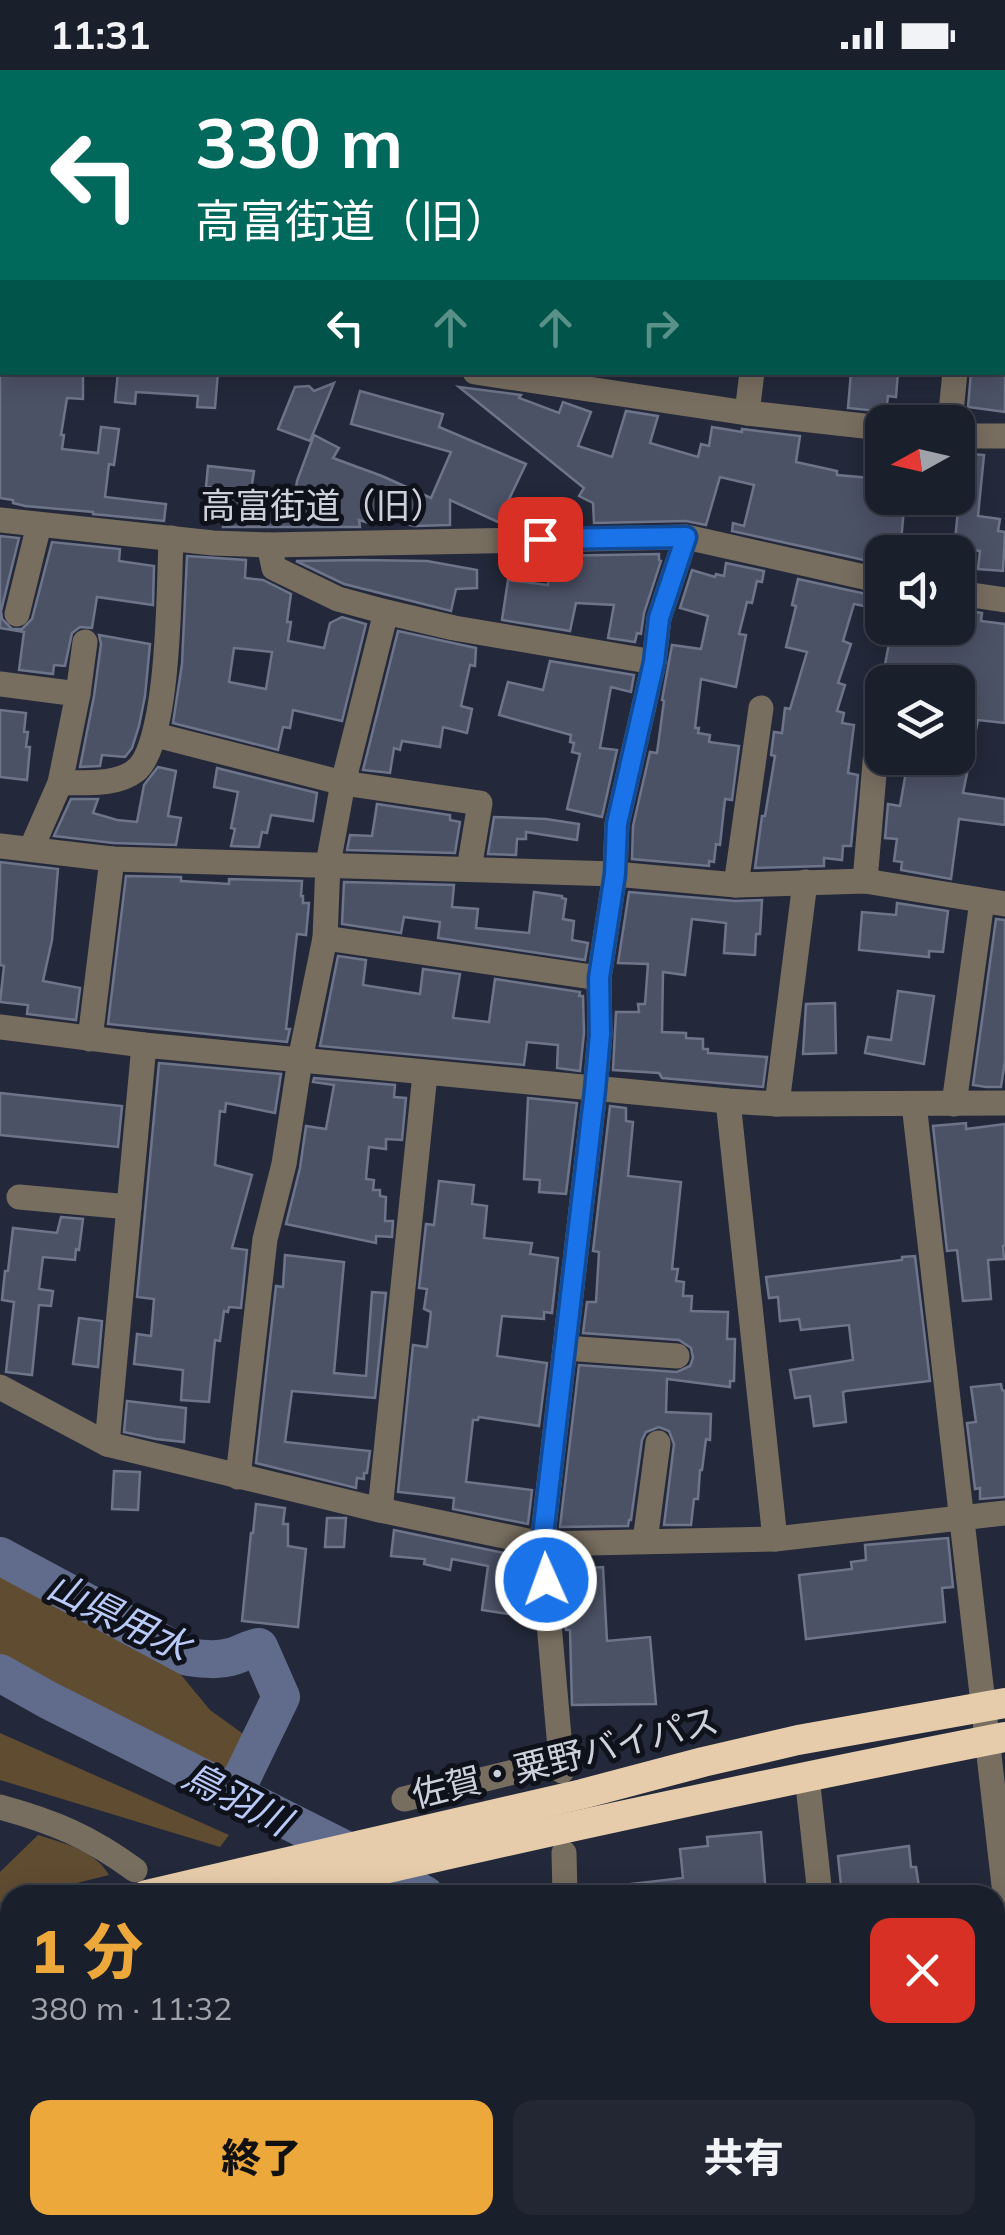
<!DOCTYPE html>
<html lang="ja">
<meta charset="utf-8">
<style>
:root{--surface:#1a1f2c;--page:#232734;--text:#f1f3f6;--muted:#9fa2a9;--line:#383d48;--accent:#eda83b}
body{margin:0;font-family:Mulish,"Noto Sans JP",sans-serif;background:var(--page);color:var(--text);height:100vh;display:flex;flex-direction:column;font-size:38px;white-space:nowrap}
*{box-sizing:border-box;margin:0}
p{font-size:32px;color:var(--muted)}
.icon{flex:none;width:55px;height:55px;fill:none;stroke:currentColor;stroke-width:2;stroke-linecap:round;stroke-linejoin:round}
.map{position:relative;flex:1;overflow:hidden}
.side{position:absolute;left:0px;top:1815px;width:1005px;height:350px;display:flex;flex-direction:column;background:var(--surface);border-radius:30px 30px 0 0;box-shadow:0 5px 25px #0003,0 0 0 2px var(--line)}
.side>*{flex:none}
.banner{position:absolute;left:0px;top:0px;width:1005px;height:305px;box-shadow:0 5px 25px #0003,0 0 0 2px var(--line);background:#00695c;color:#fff;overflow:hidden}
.needle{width:65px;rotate:262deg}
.controls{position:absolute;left:865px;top:335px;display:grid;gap:20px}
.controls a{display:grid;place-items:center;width:110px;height:110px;border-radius:20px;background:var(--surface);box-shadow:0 5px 25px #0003,0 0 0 2px var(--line);font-size:50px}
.pin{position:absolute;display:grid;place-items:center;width:85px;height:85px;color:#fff;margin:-42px;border-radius:20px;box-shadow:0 5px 15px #0006}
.me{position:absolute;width:110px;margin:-55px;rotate:358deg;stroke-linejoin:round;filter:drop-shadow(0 0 8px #0008)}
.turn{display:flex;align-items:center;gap:35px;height:210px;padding:0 30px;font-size:45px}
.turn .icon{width:130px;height:130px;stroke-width:2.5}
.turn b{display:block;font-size:70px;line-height:85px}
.lanes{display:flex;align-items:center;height:95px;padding:0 30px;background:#0003;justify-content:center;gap:50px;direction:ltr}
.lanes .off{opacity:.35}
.round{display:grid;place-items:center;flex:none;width:105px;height:105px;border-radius:20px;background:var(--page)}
.summary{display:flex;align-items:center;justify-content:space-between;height:170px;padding:0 30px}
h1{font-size:60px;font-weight:800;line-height:75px;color:var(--accent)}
.primary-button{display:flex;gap:20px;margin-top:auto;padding:20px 30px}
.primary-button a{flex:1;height:115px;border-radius:20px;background:var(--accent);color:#111;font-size:40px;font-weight:800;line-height:115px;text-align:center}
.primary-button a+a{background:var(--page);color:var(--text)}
.status{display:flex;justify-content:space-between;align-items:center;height:70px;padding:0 50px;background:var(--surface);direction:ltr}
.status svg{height:28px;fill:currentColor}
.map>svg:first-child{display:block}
.grass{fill:#604c31}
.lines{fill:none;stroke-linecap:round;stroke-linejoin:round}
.river{stroke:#616c8d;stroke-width:38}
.building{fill:#4c5266;stroke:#6e758a;stroke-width:2.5;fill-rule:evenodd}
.minor{stroke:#786e60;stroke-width:25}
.highway{stroke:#e6ccaa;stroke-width:30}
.route-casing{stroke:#114b97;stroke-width:25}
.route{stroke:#1a73e8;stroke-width:18}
.labels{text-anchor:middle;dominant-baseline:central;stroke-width:10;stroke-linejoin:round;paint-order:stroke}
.street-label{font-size:35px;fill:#cdd1dc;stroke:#0f121a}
.water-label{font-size:38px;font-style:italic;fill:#bacaf8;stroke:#0f121a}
</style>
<div class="status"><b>11:31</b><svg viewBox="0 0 49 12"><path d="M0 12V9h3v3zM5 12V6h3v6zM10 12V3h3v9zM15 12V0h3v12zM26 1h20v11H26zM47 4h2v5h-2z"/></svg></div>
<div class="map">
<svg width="1005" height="2165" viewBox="0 0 1005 2165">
<rect width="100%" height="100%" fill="#23293a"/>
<g class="grass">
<path d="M 0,1500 L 168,1589 L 210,1640 L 246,1666 L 228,1700 L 104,1652 L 0,1597 Z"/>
<path d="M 0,1663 L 229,1765 L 220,1777 L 0,1710 Z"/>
<path d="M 38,1765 C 63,1773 96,1781 109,1805 L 29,1825 L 10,1825 L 10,1830 L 0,1833 L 0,1802 Z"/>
</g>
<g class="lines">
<g class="river">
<path d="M 0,1486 L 188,1587 C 203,1589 219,1591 234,1586 C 243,1583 249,1579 259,1577 L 281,1627 L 234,1724"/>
<path d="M 0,1603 L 48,1630 L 356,1785 L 425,1825"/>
<path d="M 988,2155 L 1005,2165"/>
</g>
</g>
<g class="building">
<path d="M 0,302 L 52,305 L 52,302 L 83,302 L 83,329 L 67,328 L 61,365 L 64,365 L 62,379 L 98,383 L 101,357 L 119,359 L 114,395 L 109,394 L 105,427 L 166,434 L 164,451 L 93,444 L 93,442 L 25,436 L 13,433 L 13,430 L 0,428 Z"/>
<path d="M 118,302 L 218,302 L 215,338 L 197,337 L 198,326 L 136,322 L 135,334 L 115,332 Z"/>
<path d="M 851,302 L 898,302 L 896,327 L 888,326 L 886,342 L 848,338 Z"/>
<path d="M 971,302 L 1005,302 L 1005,342 L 968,337 Z"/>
<path d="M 334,313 L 310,371 L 278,359 L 295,317 L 309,316 L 314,321 Z"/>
<path d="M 459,317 L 521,325 L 519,328 L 559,343 L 563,332 L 591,342 L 578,376 L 612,387 L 626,341 L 658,346 L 650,373 L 698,387 L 701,374 L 709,376 L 712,357 L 742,362 L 742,359 L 800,366 L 796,392 L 837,401 L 837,405 L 882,409 L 881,428 L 905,428 L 900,482 L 885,480 L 882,482 L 882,494 L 732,461 L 733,453 L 744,456 L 754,415 L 720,407 L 706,455 L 686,451 L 594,453 L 593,433 L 579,426 L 584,418 Z"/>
<path d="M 360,321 L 443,344 L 439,357 L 526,394 L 498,452 L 450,430 L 450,455 L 414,456 L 375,445 L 372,454 L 359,450 L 360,457 L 223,457 L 227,426 L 216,425 L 216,418 L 206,417 L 208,396 L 254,401 L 249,435 L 293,442 L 297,411 L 314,365 L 339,378 L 333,388 L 382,406 L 431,428 L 451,382 L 351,354 Z"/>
<path d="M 964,383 L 984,385 L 978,446 L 1000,449 L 998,461 L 1005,462 L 1003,501 L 978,499 L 980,481 L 954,479 Z"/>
<path d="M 0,466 L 19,468 L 1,541 L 2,549 L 12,559 L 22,559 L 32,549 L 52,472 L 120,479 L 119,491 L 154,496 L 153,535 L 97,527 L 92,558 L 80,557 L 72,563 L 65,596 L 54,595 L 53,604 L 19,600 L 24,562 L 0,558 Z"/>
<path d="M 659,484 L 659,490 L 661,491 L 644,543 L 641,564 L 637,563 L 635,572 L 608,568 L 614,535 L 576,533 L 570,561 L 502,550 L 508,510 L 548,515 L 549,486 Z"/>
<path d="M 187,486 L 246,490 L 245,508 L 263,510 L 291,524 L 287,552 L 291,552 L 288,571 L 324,578 L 330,553 L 342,547 L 366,554 L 342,651 L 293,640 L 290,658 L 283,657 L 278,680 L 173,653 L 182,594 ZM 234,578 L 272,582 L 266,619 L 229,612 Z"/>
<path d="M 360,490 L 427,491 L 477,500 L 477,518 L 456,519 L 451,541 L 344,514 L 296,491 Z"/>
<path d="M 726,493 L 764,501 L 762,512 L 757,511 L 752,533 L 747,532 L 739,564 L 746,565 L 736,617 L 701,609 L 695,658 L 699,658 L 698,663 L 710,665 L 709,672 L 739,676 L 732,730 L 725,729 L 720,775 L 716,774 L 714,792 L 709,791 L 709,796 L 632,789 L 633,756 L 650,682 L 657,683 L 664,631 L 662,630 L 672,575 L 701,579 L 708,546 L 680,538 L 692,500 L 715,507 L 716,504 L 724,506 Z"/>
<path d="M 798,509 L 866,524 L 864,536 L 854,534 L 843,571 L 851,574 L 838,613 L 845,615 L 837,641 L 844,643 L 842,653 L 854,655 L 848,703 L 858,705 L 851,776 L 843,776 L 842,790 L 824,788 L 824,796 L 755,798 L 762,746 L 765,746 L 775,686 L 771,685 L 774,662 L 782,663 L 785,638 L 790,639 L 807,582 L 786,577 L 796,536 L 792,535 Z"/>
<path d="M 958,539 L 982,543 L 981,551 L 1005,554 L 1005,653 L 978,650 L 963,723 L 1005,729 L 1005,755 L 959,749 L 951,809 L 901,800 L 902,792 L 894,791 L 897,769 L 885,768 L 888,734 L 900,736 L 907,696 L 936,702 L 938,688 L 958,688 L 958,612 L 883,612 L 885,605 L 883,605 L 891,563 L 893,564 L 895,558 L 958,558 Z"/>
<path d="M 398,561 L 476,578 L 475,596 L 470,595 L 461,636 L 472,639 L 467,663 L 443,657 L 440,677 L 402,671 L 400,680 L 394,678 L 390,703 L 363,700 Z"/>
<path d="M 99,565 L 150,574 L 145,626 L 139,656 L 132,678 L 125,687 L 102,685 L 100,696 L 80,697 L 94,626 L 101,574 Z"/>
<path d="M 550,591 L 634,605 L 631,622 L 611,617 L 600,678 L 617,680 L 602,747 L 567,739 L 580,684 L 572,682 L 574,673 L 570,672 L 571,665 L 499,645 L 508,612 L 543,620 Z"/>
<path d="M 0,640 L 26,643 L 24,662 L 28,662 L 26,677 L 30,677 L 27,710 L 0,707 Z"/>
<path d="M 158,697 L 176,701 L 168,746 L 181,748 L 176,775 L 113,773 L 54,766 L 71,729 L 98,729 L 93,743 L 117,750 L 137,752 L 144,715 Z"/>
<path d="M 217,698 L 317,723 L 313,751 L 271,745 L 267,763 L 262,762 L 259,777 L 231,776 L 235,759 L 231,758 L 238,722 L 214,717 Z"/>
<path d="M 377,734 L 450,745 L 450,750 L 460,752 L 455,783 L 347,780 L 350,765 L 372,766 Z"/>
<path d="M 494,747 L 546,749 L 579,754 L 577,770 L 526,762 L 526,769 L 517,769 L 516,785 L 488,784 Z"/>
<path d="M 0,792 L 58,799 L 52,870 L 43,911 L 80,918 L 76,950 L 27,944 L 28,935 L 0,932 L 4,896 L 0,895 Z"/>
<path d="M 126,806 L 181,807 L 181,811 L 229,814 L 229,809 L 302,811 L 301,826 L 303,826 L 303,833 L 309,833 L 306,865 L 297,864 L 286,959 L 290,959 L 287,972 L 108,954 Z"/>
<path d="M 344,812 L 454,815 L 452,837 L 478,839 L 476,858 L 529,863 L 534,822 L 562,826 L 562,828 L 566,829 L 563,849 L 574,851 L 572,870 L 588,873 L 585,890 L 438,868 L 440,852 L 404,847 L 401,863 L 342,854 Z"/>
<path d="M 629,822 L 735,831 L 762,830 L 760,864 L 756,864 L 755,885 L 724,883 L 726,853 L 692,849 L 685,905 L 663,902 L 662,962 L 686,963 L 686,968 L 703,969 L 703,979 L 708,979 L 708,983 L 767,987 L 763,1017 L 662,1008 L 659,1003 L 613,1000 L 616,942 L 639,942 L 638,934 L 645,934 L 648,894 L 618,893 Z"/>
<path d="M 897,833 L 948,841 L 943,882 L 929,881 L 929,887 L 859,880 L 862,842 L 896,845 Z"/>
<path d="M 996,849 L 1005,850 L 1005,991 L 1001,1017 L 986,1017 L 973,1015 Z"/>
<path d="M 338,886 L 366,890 L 363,915 L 420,924 L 423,899 L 460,904 L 453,948 L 489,952 L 495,909 L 580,922 L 579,926 L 583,926 L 584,963 L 580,1001 L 557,998 L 558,975 L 527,972 L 524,995 L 320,976 Z"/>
<path d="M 898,921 L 934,926 L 924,994 L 865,983 L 868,967 L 891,970 Z"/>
<path d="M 835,933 L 836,983 L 803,984 L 806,934 Z"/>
<path d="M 159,993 L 281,1004 L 275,1043 L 226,1033 L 225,1042 L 220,1041 L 215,1095 L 252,1105 L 232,1178 L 247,1180 L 241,1238 L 229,1237 L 228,1242 L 224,1241 L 220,1271 L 215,1270 L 209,1332 L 181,1330 L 183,1300 L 134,1294 L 137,1264 L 151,1266 L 154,1229 L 137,1227 Z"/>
<path d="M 314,1008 L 395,1015 L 394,1027 L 406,1028 L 402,1070 L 386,1069 L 386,1079 L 369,1077 L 366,1109 L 374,1110 L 373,1120 L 380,1120 L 380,1126 L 386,1127 L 385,1151 L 393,1151 L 392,1167 L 376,1166 L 376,1173 L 286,1154 L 300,1098 L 306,1056 L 326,1059 L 334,1015 L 313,1012 Z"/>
<path d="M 0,1023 L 122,1036 L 118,1077 L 0,1065 Z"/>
<path d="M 528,1028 L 577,1033 L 566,1124 L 539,1122 L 540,1110 L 524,1109 Z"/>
<path d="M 610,1036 L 626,1038 L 626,1051 L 633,1052 L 628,1106 L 681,1112 L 672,1199 L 678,1199 L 676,1211 L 684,1212 L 683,1226 L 692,1226 L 691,1241 L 728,1242 L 727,1269 L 735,1269 L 734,1311 L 730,1311 L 730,1317 L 667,1309 L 666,1342 L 711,1344 L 710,1370 L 706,1369 L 702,1400 L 700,1400 L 698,1429 L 694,1429 L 691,1455 L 664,1455 L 674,1374 L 669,1361 L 659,1357 L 646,1362 L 642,1370 L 631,1450 L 629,1450 L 628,1456 L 560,1457 L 579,1295 L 677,1302 L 690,1296 L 693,1288 L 691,1278 L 679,1270 L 583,1263 L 587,1232 L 596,1232 L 599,1182 L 593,1181 Z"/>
<path d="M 966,1053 L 966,1059 L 1005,1054 L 1005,1175 L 1003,1176 L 1004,1189 L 988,1190 L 991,1229 L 963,1231 L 957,1180 L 947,1181 L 933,1056 Z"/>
<path d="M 439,1111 L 474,1115 L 472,1134 L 487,1136 L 484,1168 L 532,1173 L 530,1184 L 558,1188 L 552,1243 L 544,1242 L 544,1249 L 502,1246 L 497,1286 L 547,1293 L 539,1356 L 479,1347 L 478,1350 L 473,1350 L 466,1412 L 532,1420 L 528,1454 L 453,1439 L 454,1428 L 398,1422 L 413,1275 L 427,1277 L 431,1242 L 424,1239 L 427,1219 L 419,1218 L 426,1154 L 434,1155 Z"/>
<path d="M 61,1147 L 83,1149 L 79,1180 L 76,1179 L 75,1190 L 43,1187 L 39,1219 L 53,1221 L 51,1236 L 39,1235 L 32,1305 L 6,1302 L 14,1232 L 2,1230 L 5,1201 L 8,1201 L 13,1158 L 57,1163 Z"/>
<path d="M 285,1185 L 344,1192 L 334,1303 L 366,1306 L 372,1222 L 386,1223 L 375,1328 L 292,1321 L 285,1372 L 370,1381 L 367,1403 L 364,1403 L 364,1409 L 357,1408 L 356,1418 L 256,1393 L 276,1216 L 283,1217 Z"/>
<path d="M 915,1186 L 930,1311 L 846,1321 L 843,1322 L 846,1352 L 814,1356 L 810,1326 L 795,1328 L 790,1300 L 853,1290 L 849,1255 L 801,1260 L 799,1249 L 780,1251 L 778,1227 L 769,1228 L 766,1207 L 902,1190 L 902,1187 Z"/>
<path d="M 79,1248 L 102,1251 L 98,1297 L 73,1294 Z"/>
<path d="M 1001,1314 L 1002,1320 L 1005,1321 L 1005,1427 L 980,1429 L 980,1418 L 975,1419 L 967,1353 L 976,1352 L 971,1317 Z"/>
<path d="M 127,1331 L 186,1338 L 184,1372 L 156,1369 L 124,1362 Z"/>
<path d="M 114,1401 L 140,1402 L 138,1440 L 112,1439 Z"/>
<path d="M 256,1434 L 285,1438 L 283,1454 L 288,1454 L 288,1476 L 306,1479 L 298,1557 L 242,1551 L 251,1463 L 253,1463 Z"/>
<path d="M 327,1448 L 346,1448 L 344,1477 L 325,1477 Z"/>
<path d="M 394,1460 L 509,1484 L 507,1503 L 514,1504 L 509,1544 L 482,1540 L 488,1496 L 452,1489 L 450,1500 L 424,1494 L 425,1489 L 391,1486 Z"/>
<path d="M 948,1468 L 953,1517 L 942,1518 L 945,1552 L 806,1569 L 799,1505 L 852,1499 L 851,1492 L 866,1490 L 865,1475 Z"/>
<path d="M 603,1497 L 607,1571 L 650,1567 L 656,1634 L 572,1635 L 570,1560 L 566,1560 L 561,1500 Z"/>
<path d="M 761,1762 L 766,1825 L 630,1825 L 630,1814 L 683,1808 L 680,1779 L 708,1776 L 707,1767 Z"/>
<path d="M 909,1776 L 911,1797 L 916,1797 L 919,1817 L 842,1825 L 838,1786 Z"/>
</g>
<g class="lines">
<g class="minor">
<path d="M 234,0 L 257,2"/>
<path d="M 585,0 L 589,2"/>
<path d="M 373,2 L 373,0"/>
<path d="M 1002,78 L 1005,78"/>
<path d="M 0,256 L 2,257"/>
<path d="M 475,302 L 747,343 L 882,358"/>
<path d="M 747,343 L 752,302"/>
<path d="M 950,352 L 955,302"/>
<path d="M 958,366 L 1005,366"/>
<path d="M 0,450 L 213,473 L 269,475 L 686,467 L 882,511"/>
<path d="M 269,475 L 274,498 L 338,529 L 386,542 L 454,558 L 654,592"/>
<path d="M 958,523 L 1005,530"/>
<path d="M 17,544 L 39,455"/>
<path d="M 0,614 L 78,624 L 60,713 L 31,779"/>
<path d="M 78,624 L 85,572"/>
<path d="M 156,665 L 343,713 L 480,733 L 469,799"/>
<path d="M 60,713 C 83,712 116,716 135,701 C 170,676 169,514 171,468"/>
<path d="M 0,776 L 112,789 L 615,804 L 736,815 L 865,811 L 1005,834"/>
<path d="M 865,811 L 879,645"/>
<path d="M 736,815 L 761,638"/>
<path d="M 325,868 L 599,908"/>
<path d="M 0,957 L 144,975 L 728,1031 L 777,1034 L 1005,1033"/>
<path d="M 90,969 L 112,789"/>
<path d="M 728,1031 L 775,1469"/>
<path d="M 777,1034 L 805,812"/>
<path d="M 914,1034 L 1005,1824"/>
<path d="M 954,1034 L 982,831"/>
<path d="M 19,1127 L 129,1137"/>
<path d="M 565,1278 L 677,1286"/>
<path d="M 0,1317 L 107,1374 L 380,1440 L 542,1474 L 775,1469 L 1005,1443"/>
<path d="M 107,1374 L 144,975"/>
<path d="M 238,1407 L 265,1169 L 284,1094 L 300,990 L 325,868 L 328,794 L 343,713 L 386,542"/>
<path d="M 380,1440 L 425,1004"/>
<path d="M 645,1471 L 658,1373"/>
<path d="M 562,1701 L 542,1474 L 595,1020 L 600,964 L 599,908 L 615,804 L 617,754 L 654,592 L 659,548 L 686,467"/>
<path d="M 807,1706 L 820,1825"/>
<path d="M 404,1729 L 562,1690"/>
<path d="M 0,1737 C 55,1752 90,1767 135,1800"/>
<path d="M 564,1783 L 565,1825"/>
<path d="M 995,1945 L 1005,1944"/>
<path d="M 0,2080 L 10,2075"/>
<path d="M 995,2085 L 1005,2090"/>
<path d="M 125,2155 L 130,2165"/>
<path d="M 318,2155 L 322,2165"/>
<path d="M 701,2155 L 702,2165"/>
<path d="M 842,2155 L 859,2165"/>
<path d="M 0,2156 L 4,2165"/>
<path d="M 358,2165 L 358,2155"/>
</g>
<g class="highway">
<path d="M 146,1825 L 582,1724 L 703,1692 L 798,1670 L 1005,1633"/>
<path d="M 273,1825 C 516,1767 760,1715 1005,1667"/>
<path d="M 0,1861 L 10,1858"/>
<path d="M 0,1893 L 10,1890"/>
</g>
</g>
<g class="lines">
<defs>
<path id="route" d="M 540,469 L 686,467 L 659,548 L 654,592 L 617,754 L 615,804 L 599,908 L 600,964 L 595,1020 L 542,1474 L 546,1510"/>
</defs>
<use href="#route" class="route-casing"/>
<use href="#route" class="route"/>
</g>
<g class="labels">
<g class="street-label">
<text x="323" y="435">高富街道（旧）</text>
<text transform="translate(565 1687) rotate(-14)">佐賀・粟野バイパス</text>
</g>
<g class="water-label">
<text transform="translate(119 1546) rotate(26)">山県用水</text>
<text transform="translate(237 1728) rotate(27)">鳥羽川</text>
</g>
</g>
</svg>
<div class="controls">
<a><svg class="needle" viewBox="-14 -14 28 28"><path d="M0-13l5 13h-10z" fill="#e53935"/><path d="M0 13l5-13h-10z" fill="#9fa2a9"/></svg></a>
<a><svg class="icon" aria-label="sound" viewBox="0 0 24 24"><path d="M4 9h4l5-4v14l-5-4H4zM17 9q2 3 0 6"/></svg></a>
<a><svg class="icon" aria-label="layers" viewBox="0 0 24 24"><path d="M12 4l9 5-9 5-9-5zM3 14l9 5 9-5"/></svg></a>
</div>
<div class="pin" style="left:540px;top:469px;background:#d93025"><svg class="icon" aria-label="arrive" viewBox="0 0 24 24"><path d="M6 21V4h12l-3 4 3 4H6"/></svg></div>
<svg class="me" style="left:546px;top:1510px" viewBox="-20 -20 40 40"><circle r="17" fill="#1a73e8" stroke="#fff" stroke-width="3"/><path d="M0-11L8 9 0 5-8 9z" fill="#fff"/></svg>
<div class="banner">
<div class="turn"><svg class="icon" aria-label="left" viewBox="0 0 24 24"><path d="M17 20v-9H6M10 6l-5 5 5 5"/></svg><div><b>330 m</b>高富街道（旧）</div></div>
<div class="lanes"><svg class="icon" aria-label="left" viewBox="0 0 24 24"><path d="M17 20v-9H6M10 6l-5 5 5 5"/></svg><svg class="icon off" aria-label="ahead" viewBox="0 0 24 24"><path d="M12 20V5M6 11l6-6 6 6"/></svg><svg class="icon off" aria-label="ahead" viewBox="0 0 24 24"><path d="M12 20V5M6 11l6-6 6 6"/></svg><svg class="icon off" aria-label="right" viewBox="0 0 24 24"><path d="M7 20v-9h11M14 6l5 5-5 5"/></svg></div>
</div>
<section class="side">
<div class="summary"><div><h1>1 分</h1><p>380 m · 11:32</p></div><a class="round" style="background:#d93025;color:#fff"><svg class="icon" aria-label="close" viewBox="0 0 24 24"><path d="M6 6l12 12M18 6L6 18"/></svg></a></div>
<div class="primary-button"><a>終了</a><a>共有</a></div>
</section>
</div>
